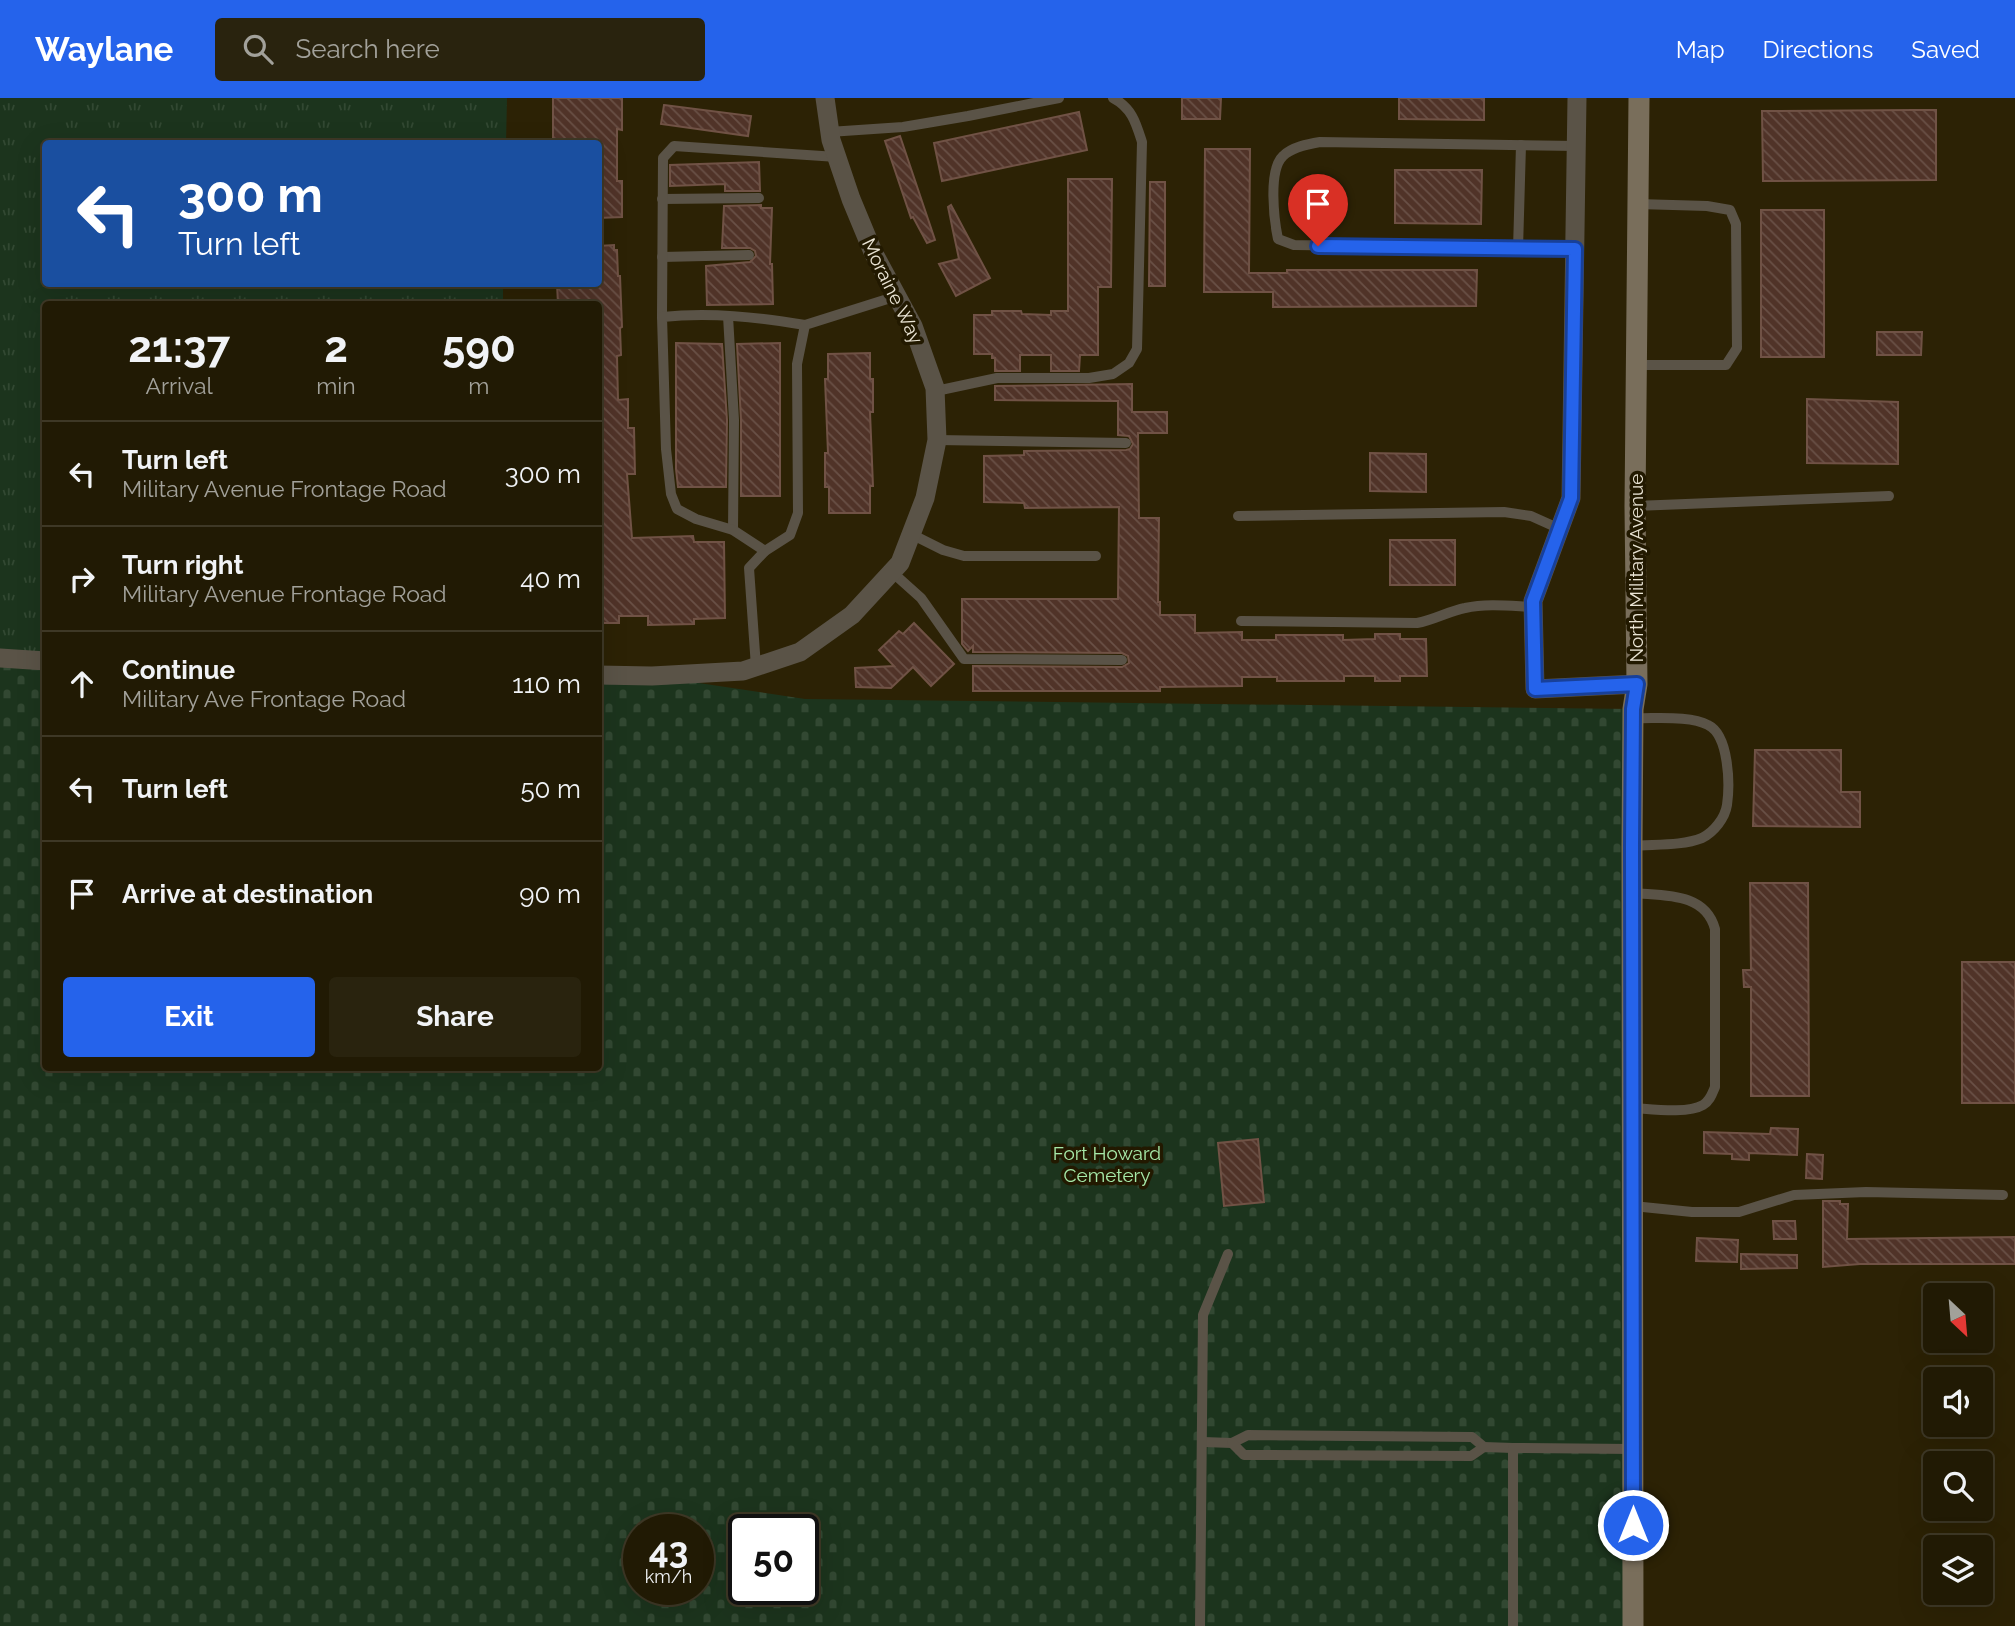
<!DOCTYPE html>
<style>
:root{--surface:#211a04;--page:#29230e;--text:#f1f3f6;--muted:#a2a19a;--line:#3e3826;--accent:#2563eb}
body{margin:0;font-family:Raleway,sans-serif;background:var(--page);color:var(--text);height:100vh;display:flex;flex-direction:column;font-size:26px;white-space:nowrap}
*{box-sizing:border-box;margin:0}
p{font-size:23px;color:var(--muted)}
.icon{flex:none;width:38px;height:38px;fill:none;stroke:currentColor;stroke-width:2;stroke-linecap:round;stroke-linejoin:round}
.map{position:relative;flex:1;overflow:hidden}
.sheet{position:absolute;left:42px;top:203px;width:560px;height:770px;display:flex;flex-direction:column;background:var(--surface);border-radius:7px;box-shadow:0 7px 28px #0002,0 0 0 2px var(--line)}
.sheet>*{flex:none}
.top-card{position:absolute;left:42px;top:42px;width:560px;height:147px;border-radius:7px;box-shadow:0 7px 28px #0002,0 0 0 2px var(--line);background:#1a4fa0;color:#fff;overflow:hidden}
.needle{width:46px;rotate:154deg}
.controls{position:absolute;left:1923px;top:1185px;display:grid;gap:14px}
.controls a{display:grid;place-items:center;width:70px;height:70px;border-radius:7px;background:var(--surface);box-shadow:0 7px 28px #0002,0 0 0 2px var(--line);font-size:35px}
.speed{position:absolute;left:623px;top:1416px;display:flex;gap:14px;font-size:35px;font-weight:700;text-align:center}
.speed>*{display:grid;place-content:center;width:91px;height:91px;border-radius:50%;background:var(--surface);box-shadow:0 7px 28px #0002,0 0 0 2px var(--line);line-height:1}
.speed small{font-size:18px;font-weight:400}
.speed .limit{border:4px solid #111;border-radius:10px;background:#fff;color:#111}
.pin{position:absolute;display:grid;place-items:center;width:60px;height:60px;color:#fff;margin:-72px -30px;border-radius:50% 50% 50% 0;rotate:-45deg;box-shadow:0 0 7px #0007}
.pin .icon{rotate:45deg}
.me{position:absolute;width:77px;margin:-38px;rotate:0deg;stroke-linejoin:round;filter:drop-shadow(0 0 5px #0008)}
.turn{display:flex;align-items:center;gap:24px;height:147px;padding:0 21px;font-size:32px}
.turn .icon{width:91px;height:91px;stroke-width:2.5}
.turn b{display:block;font-size:49px;line-height:60px}
.eta{display:flex;justify-content:space-evenly;align-items:center;height:119px;text-align:center}
.eta b{font-size:42px;font-weight:700;line-height:49px}
.cta{display:flex;gap:14px;margin-top:auto;padding:14px 21px}
.cta a{flex:1;height:80px;border-radius:7px;background:var(--accent);color:#fff;font-size:28px;font-weight:700;line-height:80px;text-align:center}
.cta a+a{background:var(--page);color:var(--text)}
ul{padding:0;list-style:none}
li{display:flex;align-items:center;gap:21px;height:105px;padding:0 21px;border-top:2px solid var(--line)}
li div{flex:1}
li b{display:block;font-size:26px}
li em{font-style:normal}
header{display:flex;align-items:center;gap:42px;box-sizing:border-box;height:98px;padding:0 35px;background:var(--accent);color:#fff}
header strong{font-size:33px}
nav{display:flex;gap:38px;margin-inline-start:auto;font-size:24px}
.search{width:490px;height:63px;background:var(--page);display:flex;align-items:center;gap:18px;box-sizing:border-box;padding:0 24px;border-radius:7px;color:var(--muted);font-size:26px}
.map>svg:first-child{display:block}
.cemetery{fill:url(#cemetery-stones);fill-rule:evenodd}
.park{fill:url(#park-tufts)}
.building{fill:url(#building-back-hatch);stroke:#705245;stroke-width:2}
.lines{fill:none;stroke-linecap:round;stroke-linejoin:round}
.service{stroke:#5a5347;stroke-width:10}
.minor{stroke:#5a5347;stroke-width:19}
.secondary{stroke:#796e5b;stroke-width:21}
.route-casing{stroke:#184099;stroke-width:18}
.route{stroke:#2563eb;stroke-width:12}
.labels{text-anchor:middle;dominant-baseline:central;stroke-width:7;stroke-linejoin:round;paint-order:stroke}
.street-label{font-size:19px;fill:#eae4d4;stroke:#221900}
.park-label{font-size:19px;fill:#a6e9a8;stroke:#221900}
</style>
<header>
<strong>Waylane</strong>
<div class="search"><svg class="icon" aria-label="search" viewBox="0 0 24 24"><circle cx="10" cy="10" r="6"/><path d="M15 15l6 6"/></svg>Search here</div>
<nav><a>Map</a><a>Directions</a><a>Saved</a></nav>
</header>
<div class="map">
<svg width="2015" height="1528" viewBox="0 0 2015 1528">
<defs>
<pattern id="cemetery-stones" width="16" height="16" patternUnits="userSpaceOnUse" patternTransform="scale(1.75)"><rect width="16" height="16" fill="#1c341d"/><path d="M2 7V4a2 2 0 0 1 4 0v3zM10 15v-3a2 2 0 0 1 4 0v3z" fill="#324832"/></pattern>
<pattern id="park-tufts" width="24" height="20" patternUnits="userSpaceOnUse" patternTransform="scale(1.75)"><rect width="24" height="20" fill="#1c341d"/><path d="M3 7l-1-3M5 7V3M7 7l1-3M15 17l-1-3M17 17v-4M19 17l1-3" fill="none" stroke="#324832"/></pattern>
<pattern id="building-back-hatch" width="6" height="6" patternUnits="userSpaceOnUse" patternTransform="scale(1.75)"><rect width="6" height="6" fill="#503328"/><path d="M-1 5l2 2M0 0l6 6M5-1l2 2" fill="none" stroke="#695046"/></pattern>
</defs>
<rect width="100%" height="100%" fill="#2c2205"/>
<path class="cemetery" d="M 0,560 L 45,563 L 46,970 L 598,970 L 599,577 L 652,578 L 805,601 L 1633,611 L 1633,1528 L 0,1528 ZM 639,1432 L 698,1432 L 698,1491 L 639,1491 ZM 744,1432 L 803,1432 L 803,1491 L 744,1491 Z"/>
<path class="park" d="M 0,0 L 507,0 L 506,45 L 46,46 L 46,186 L 503,186 L 503,206 L 46,206 L 45,562 L 0,561 Z"/>
<g class="building">
<path d="M 553,0 L 622,0 L 622,32 L 617,31 L 617,83 L 622,83 L 622,119 L 598,120 L 598,46 L 553,46 Z"/>
<path d="M 1182,0 L 1221,0 L 1220,21 L 1182,21 Z"/>
<path d="M 1399,0 L 1484,0 L 1484,22 L 1399,21 Z"/>
<path d="M 664,7 L 751,18 L 748,38 L 661,26 Z"/>
<path d="M 1913,12 L 1936,12 L 1936,82 L 1763,83 L 1762,13 Z"/>
<path d="M 1079,14 L 1087,52 L 942,83 L 934,45 Z"/>
<path d="M 900,38 L 935,142 L 927,145 L 913,119 L 911,120 L 885,43 Z"/>
<path d="M 1205,51 L 1250,51 L 1249,175 L 1287,175 L 1287,172 L 1477,172 L 1476,208 L 1273,209 L 1273,194 L 1204,194 Z"/>
<path d="M 759,64 L 760,93 L 725,93 L 725,86 L 670,88 L 670,67 Z"/>
<path d="M 1395,72 L 1482,72 L 1481,126 L 1395,125 Z"/>
<path d="M 1068,81 L 1112,81 L 1111,189 L 1098,189 L 1098,257 L 1080,257 L 1079,273 L 1051,273 L 1051,257 L 1020,257 L 1020,273 L 995,273 L 995,260 L 992,260 L 992,256 L 974,256 L 974,217 L 992,217 L 992,213 L 1021,213 L 1022,216 L 1051,217 L 1051,213 L 1068,213 Z"/>
<path d="M 1150,84 L 1165,84 L 1165,188 L 1149,188 Z"/>
<path d="M 761,107 L 761,110 L 772,110 L 770,166 L 772,166 L 773,206 L 707,207 L 706,168 L 750,164 L 756,158 L 755,153 L 750,150 L 722,150 L 724,108 Z"/>
<path d="M 951,107 L 990,180 L 956,198 L 939,166 L 959,161 L 948,109 Z"/>
<rect x="1761" y="112" width="63" height="147"/>
<path d="M 614,147 L 614,152 L 617,152 L 618,178 L 620,178 L 622,229 L 620,230 L 621,257 L 617,258 L 618,302 L 628,301 L 628,330 L 634,330 L 635,376 L 627,376 L 632,440 L 693,438 L 694,444 L 724,444 L 725,520 L 694,521 L 694,526 L 648,527 L 648,518 L 619,518 L 619,525 L 598,525 L 598,206 L 558,206 L 557,186 L 598,186 L 599,148 Z"/>
<path d="M 1877,234 L 1922,234 L 1921,257 L 1877,257 Z"/>
<path d="M 676,245 L 722,246 L 727,322 L 726,389 L 678,389 L 676,371 Z"/>
<path d="M 780,245 L 780,398 L 741,398 L 741,322 L 737,246 Z"/>
<path d="M 870,255 L 870,281 L 873,281 L 873,314 L 870,314 L 873,388 L 870,388 L 870,415 L 829,415 L 829,389 L 825,389 L 825,355 L 828,355 L 825,281 L 828,281 L 828,256 Z"/>
<path d="M 1132,286 L 1132,314 L 1167,314 L 1167,335 L 1138,335 L 1139,420 L 1159,420 L 1158,504 L 1160,504 L 1160,517 L 1195,517 L 1195,535 L 1242,534 L 1242,542 L 1276,542 L 1276,537 L 1343,537 L 1343,542 L 1375,541 L 1375,536 L 1400,536 L 1400,541 L 1426,541 L 1427,578 L 1400,578 L 1400,583 L 1375,583 L 1375,578 L 1344,578 L 1344,583 L 1277,583 L 1277,579 L 1242,579 L 1242,588 L 1160,589 L 1160,593 L 973,593 L 973,568 L 1122,569 L 1129,565 L 1128,558 L 1122,555 L 973,554 L 973,548 L 968,553 L 962,546 L 962,501 L 1118,501 L 1119,409 L 1025,410 L 1024,405 L 984,404 L 984,358 L 1024,357 L 1024,353 L 1126,352 L 1130,351 L 1133,346 L 1129,338 L 1118,337 L 1118,303 L 995,302 L 995,288 Z"/>
<path d="M 1807,301 L 1898,304 L 1898,366 L 1807,365 Z"/>
<path d="M 1370,355 L 1426,356 L 1426,394 L 1370,393 Z"/>
<rect x="1390" y="442" width="65" height="45"/>
<path d="M 914,525 L 954,566 L 931,588 L 913,569 L 891,590 L 856,589 L 855,570 L 894,568 L 879,552 L 899,533 L 903,536 Z"/>
<path d="M 1755,652 L 1841,652 L 1841,694 L 1860,694 L 1860,729 L 1753,728 Z"/>
<path d="M 1750,785 L 1808,785 L 1809,998 L 1751,998 L 1751,889 L 1744,889 L 1743,872 L 1751,872 Z"/>
<rect x="1962" y="864" width="53" height="141"/>
<path d="M 1771,1030 L 1798,1031 L 1797,1057 L 1749,1055 L 1749,1062 L 1732,1061 L 1732,1056 L 1704,1055 L 1704,1034 L 1770,1036 Z"/>
<path d="M 1258,1041 L 1264,1104 L 1224,1108 L 1218,1045 Z"/>
<path d="M 1807,1056 L 1823,1057 L 1822,1081 L 1806,1080 Z"/>
<path d="M 1823,1103 L 1840,1103 L 1840,1106 L 1848,1106 L 1847,1141 L 2015,1139 L 2015,1166 L 1860,1166 L 1823,1169 Z"/>
<path d="M 1773,1123 L 1795,1123 L 1796,1141 L 1774,1141 Z"/>
<path d="M 1697,1140 L 1738,1142 L 1737,1164 L 1696,1163 Z"/>
<path d="M 1741,1156 L 1797,1157 L 1797,1170 L 1741,1171 Z"/>
</g>
<g class="lines">
<g class="service">
<path d="M 829,34 L 903,29 L 968,18 L 1059,0"/>
<path d="M 662,101 L 759,100"/>
<path d="M 1518,151 L 1521,47"/>
<path d="M 1575,151 L 1294,147 L 1278,141 C 1274,122 1268,72 1283,58 C 1292,49 1308,46 1320,44 L 1576,48"/>
<path d="M 662,159 L 749,157"/>
<path d="M 728,218 L 734,322 L 733,432"/>
<path d="M 662,219 L 663,60 L 674,48 L 837,59"/>
<path d="M 1637,267 L 1726,267 L 1737,250 L 1736,126 L 1730,112 L 1707,108 L 1638,106"/>
<path d="M 936,293 L 997,280 L 1089,280 L 1113,276 L 1129,265 L 1137,251 L 1142,44 C 1136,25 1132,10 1113,0"/>
<path d="M 937,342 L 1126,345"/>
<path d="M 1635,408 L 1889,398"/>
<path d="M 1238,418 L 1504,414 L 1531,418 L 1560,431"/>
<path d="M 911,436 L 943,452 L 964,458 L 1096,458"/>
<path d="M 765,453 L 733,432 L 696,421 L 677,411 L 671,396 L 666,351 L 662,219 C 710,214 757,219 805,227"/>
<path d="M 892,474 L 921,500 L 964,561 L 1122,562"/>
<path d="M 1241,523 L 1417,525 C 1434,522 1449,513 1465,510 C 1487,505 1511,508 1533,509"/>
<path d="M 756,569 L 749,470 L 765,453 L 790,437 L 798,415 L 797,266 L 805,227 L 897,198"/>
<path d="M 1632,748 C 1654,746 1682,748 1702,740 C 1714,734 1725,720 1727,707 C 1730,686 1729,637 1708,627 C 1690,617 1654,621 1633,620"/>
<path d="M 1633,1010 C 1651,1011 1688,1016 1703,1007 C 1710,1003 1712,996 1715,989 L 1715,831 C 1705,794 1664,798 1633,795"/>
<path d="M 1633,1108 L 1692,1114 L 1739,1114 L 1794,1097 L 1866,1094 L 2003,1097"/>
<path d="M 1203,1344 L 1232,1345 L 1248,1337 L 1472,1339 L 1484,1349"/>
<path d="M 1232,1345 L 1244,1357 L 1471,1358 L 1484,1349 L 1513,1350"/>
<path d="M 1200,1528 L 1203,1217 L 1228,1156"/>
<path d="M 1513,1528 L 1513,1350 L 1633,1351"/>
</g>
<g class="minor">
<path d="M 1577,0 L 1571,400 L 1533,503 L 1535,591 L 1637,586"/>
<path d="M 0,560 L 46,563"/>
<path d="M 598,577 L 652,578 L 743,573 L 800,554 L 852,517 L 900,465 L 925,400 L 937,342 L 935,290 L 913,228 L 873,154 L 851,101 L 831,42 L 825,0"/>
</g>
<path class="secondary" d="M 1633,1528 L 1632,748 L 1633,611 L 1637,586 L 1635,408 L 1639,0"/>
</g>
<g class="lines">
<defs>
<path id="route" d="M 1318,148 L 1575,151 L 1571,400 L 1533,503 L 1535,591 L 1637,586 L 1633,611 L 1632,748 L 1633,1427"/>
</defs>
<use href="#route" class="route-casing"/>
<use href="#route" class="route"/>
</g>
<g class="labels">
<g class="street-label">
<text transform="translate(893 193) rotate(64)">Moraine Way</text>
<text transform="translate(1636 470) rotate(-90)">North Military Avenue</text>
</g>
<g class="park-label">
<text x="1107" y="1055">Fort Howard<tspan x="1107" dy="22">Cemetery</tspan></text>
</g>
</g>
</svg>
<div class="controls">
<a><svg class="needle" viewBox="-14 -14 28 28"><path d="M0-13l5 13h-10z" fill="#e53935"/><path d="M0 13l5-13h-10z" fill="#a2a19a"/></svg></a>
<a><svg class="icon" aria-label="sound" viewBox="0 0 24 24"><path d="M4 9h4l5-4v14l-5-4H4zM17 9q2 3 0 6"/></svg></a>
<a><svg class="icon" aria-label="search" viewBox="0 0 24 24"><circle cx="10" cy="10" r="6"/><path d="M15 15l6 6"/></svg></a>
<a><svg class="icon" aria-label="layers" viewBox="0 0 24 24"><path d="M12 4l9 5-9 5-9-5zM3 14l9 5 9-5"/></svg></a>
</div>
<div class="speed"><div>43<small>km/h</small></div><div class="limit">50</div></div>
<div class="pin" style="left:1318px;top:148px;background:#d93025"><svg class="icon" aria-label="arrive" viewBox="0 0 24 24"><path d="M6 21V4h12l-3 4 3 4H6"/></svg></div>
<svg class="me" style="left:1633px;top:1427px" viewBox="-20 -20 40 40"><circle r="17" fill="#2563eb" stroke="#fff" stroke-width="3"/><path d="M0-11L8 9 0 5-8 9z" fill="#fff"/></svg>
<div class="top-card">
<div class="turn"><svg class="icon" aria-label="left" viewBox="0 0 24 24"><path d="M17 20v-9H6M10 6l-5 5 5 5"/></svg><div><b>300 m</b>Turn left</div></div>
</div>
<section class="sheet">
<div class="eta">
<div><b>21:37</b><p>Arrival</p></div>
<div><b>2</b><p>min</p></div>
<div><b>590</b><p>m</p></div>
</div>
<ul>
<li><svg class="icon" aria-label="left" viewBox="0 0 24 24"><path d="M17 20v-9H6M10 6l-5 5 5 5"/></svg><div><b>Turn left</b><p>Military Avenue Frontage Road</p></div><em>300 m</em></li>
<li><svg class="icon" aria-label="right" viewBox="0 0 24 24"><path d="M7 20v-9h11M14 6l5 5-5 5"/></svg><div><b>Turn right</b><p>Military Avenue Frontage Road</p></div><em>40 m</em></li>
<li><svg class="icon" aria-label="ahead" viewBox="0 0 24 24"><path d="M12 20V5M6 11l6-6 6 6"/></svg><div><b>Continue</b><p>Military Ave Frontage Road</p></div><em>110 m</em></li>
<li><svg class="icon" aria-label="left" viewBox="0 0 24 24"><path d="M17 20v-9H6M10 6l-5 5 5 5"/></svg><div><b>Turn left</b></div><em>50 m</em></li>
<li><svg class="icon" aria-label="arrive" viewBox="0 0 24 24"><path d="M6 21V4h12l-3 4 3 4H6"/></svg><div><b>Arrive at destination</b></div><em>90 m</em></li>
</ul>
<div class="cta"><a>Exit</a><a>Share</a></div>
</section>
</div>
